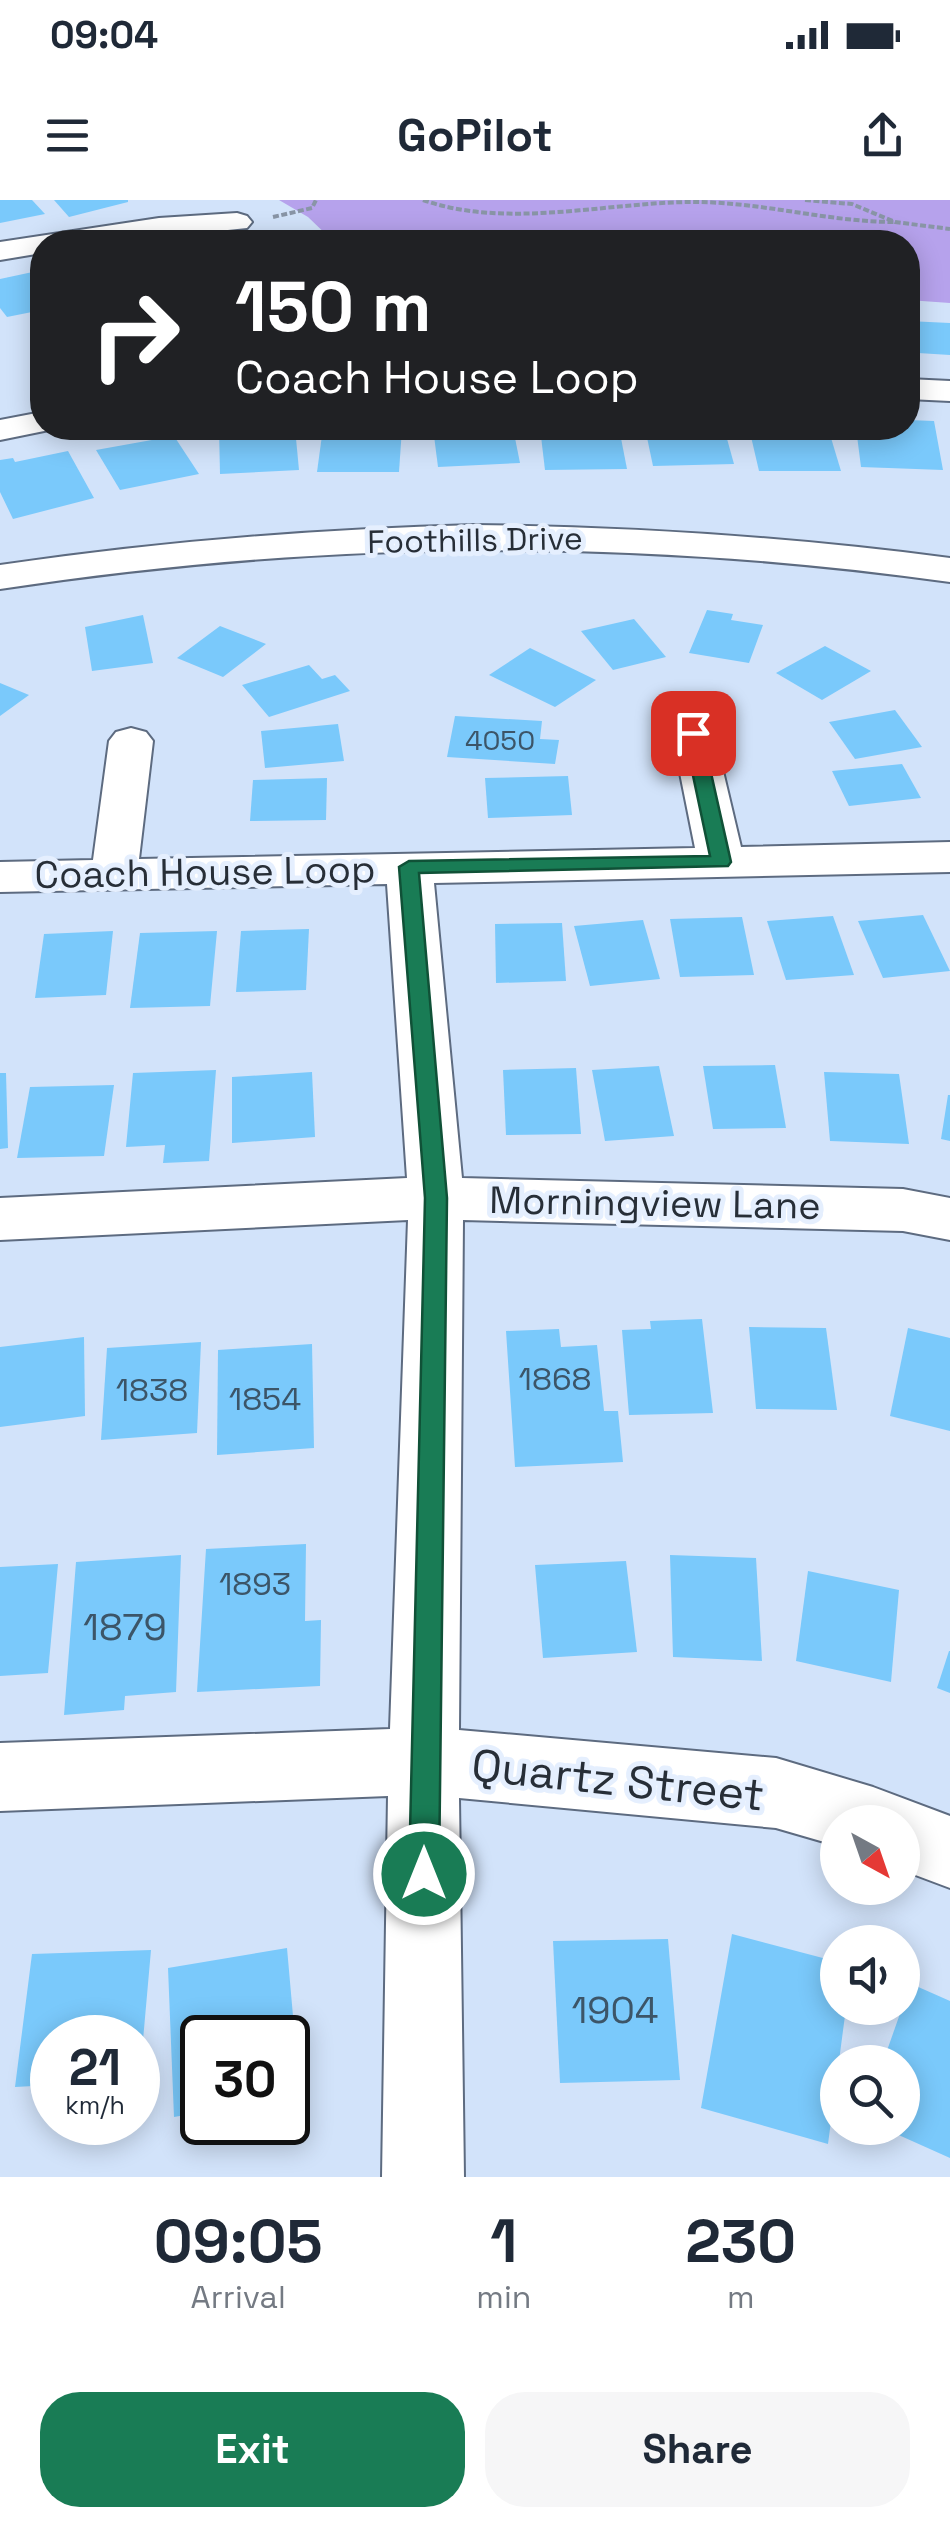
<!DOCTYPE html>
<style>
:root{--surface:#fff;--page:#f6f6f7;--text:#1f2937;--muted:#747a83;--accent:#197c55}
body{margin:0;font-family:"Space Grotesk",sans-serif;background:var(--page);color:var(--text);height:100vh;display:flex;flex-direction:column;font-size:38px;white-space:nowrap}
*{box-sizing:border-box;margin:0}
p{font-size:32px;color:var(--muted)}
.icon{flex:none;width:55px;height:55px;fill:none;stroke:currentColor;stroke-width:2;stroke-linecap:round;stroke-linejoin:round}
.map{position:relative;height:1977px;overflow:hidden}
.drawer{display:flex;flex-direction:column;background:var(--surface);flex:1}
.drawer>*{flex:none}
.guide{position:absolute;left:30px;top:30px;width:890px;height:210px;border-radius:40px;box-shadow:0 5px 25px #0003;background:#202124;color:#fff;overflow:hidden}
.needle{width:65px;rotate:140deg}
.fabs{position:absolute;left:820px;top:1605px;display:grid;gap:20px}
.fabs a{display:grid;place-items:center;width:100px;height:100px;border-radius:50%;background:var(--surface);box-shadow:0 5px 25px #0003;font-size:50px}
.speed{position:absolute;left:30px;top:1815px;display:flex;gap:20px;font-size:50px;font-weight:700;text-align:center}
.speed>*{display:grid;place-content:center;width:130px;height:130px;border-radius:50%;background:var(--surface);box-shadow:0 5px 25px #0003;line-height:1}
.speed small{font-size:25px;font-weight:400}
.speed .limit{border:5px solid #111;border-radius:15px;background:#fff;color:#111}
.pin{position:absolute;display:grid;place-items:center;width:85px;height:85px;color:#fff;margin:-42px;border-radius:20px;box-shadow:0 5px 15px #0006}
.me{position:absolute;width:110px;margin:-55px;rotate:0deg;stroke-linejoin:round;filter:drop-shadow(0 0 8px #0008)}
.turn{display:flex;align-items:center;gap:35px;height:210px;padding:0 40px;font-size:45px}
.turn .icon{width:130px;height:130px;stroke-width:2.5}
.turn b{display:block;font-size:70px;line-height:85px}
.eta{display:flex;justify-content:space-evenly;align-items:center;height:170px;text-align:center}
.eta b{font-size:60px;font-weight:600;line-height:70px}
.button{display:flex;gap:20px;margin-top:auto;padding:20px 40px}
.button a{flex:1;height:115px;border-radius:40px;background:var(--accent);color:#fff;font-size:40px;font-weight:600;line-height:115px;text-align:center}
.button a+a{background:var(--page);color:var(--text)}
.status{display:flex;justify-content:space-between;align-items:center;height:70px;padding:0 50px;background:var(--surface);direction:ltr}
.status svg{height:28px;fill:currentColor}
header{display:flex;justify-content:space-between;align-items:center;height:130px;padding:0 40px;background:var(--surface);font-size:45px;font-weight:600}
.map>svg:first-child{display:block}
.green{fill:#b6a2ec}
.building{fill:#7ac9fb}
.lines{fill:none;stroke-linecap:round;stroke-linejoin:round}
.minor-casing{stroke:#5d6b80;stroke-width:4}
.path{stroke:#8995a6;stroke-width:4;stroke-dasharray:6 2.5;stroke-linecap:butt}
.minor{fill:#fff;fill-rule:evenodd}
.route{fill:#197c55;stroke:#105137;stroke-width:2.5}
.labels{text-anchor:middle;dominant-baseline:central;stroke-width:10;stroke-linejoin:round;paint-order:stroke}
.far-number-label{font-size:28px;fill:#3c5568}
.far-street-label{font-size:32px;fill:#272e37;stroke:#e5effe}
.number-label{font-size:32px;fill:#3c5568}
.street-label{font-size:38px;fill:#272e37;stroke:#e5effe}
.near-number-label{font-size:38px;fill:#3c5568}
.near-street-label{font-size:45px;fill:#272e37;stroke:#e5effe}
</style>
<div class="status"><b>09:04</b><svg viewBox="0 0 49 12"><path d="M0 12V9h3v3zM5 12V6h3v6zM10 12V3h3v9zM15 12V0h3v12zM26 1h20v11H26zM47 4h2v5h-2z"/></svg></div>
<header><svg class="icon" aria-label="menu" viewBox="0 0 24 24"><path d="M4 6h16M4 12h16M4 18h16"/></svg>GoPilot<svg class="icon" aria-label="share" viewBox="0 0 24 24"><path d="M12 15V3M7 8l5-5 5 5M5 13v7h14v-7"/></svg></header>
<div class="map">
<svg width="950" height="1977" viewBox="0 0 950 1977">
<rect width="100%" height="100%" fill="#d2e3fa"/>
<path class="green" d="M 279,0 L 950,0 L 950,103 L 908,100 L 908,42 L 334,42 L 308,17 Z"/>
<g class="building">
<path d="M 0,0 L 32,0 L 45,14 L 0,23 Z"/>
<path d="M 54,0 L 128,0 L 128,2 L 69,17 Z"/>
<path d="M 42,70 L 42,110 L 7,117 L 0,108 L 0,79 Z"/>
<path d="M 908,121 L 950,123 L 950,155 L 918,153 L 919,160 L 908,159 Z"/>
<path d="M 908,220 L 934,221 L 943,270 L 861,267 L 856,228 L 908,228 Z"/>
<path d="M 219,228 L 295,228 L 299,270 L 220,274 Z"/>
<path d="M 323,228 L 402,228 L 399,272 L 317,272 Z"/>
<path d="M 433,228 L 513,228 L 520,263 L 438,267 Z"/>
<path d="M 540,228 L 619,228 L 627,269 L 545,270 Z"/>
<path d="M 645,228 L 724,228 L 734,264 L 653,266 Z"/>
<path d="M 749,228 L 828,228 L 841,271 L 759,271 Z"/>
<path d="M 174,236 L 199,274 L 120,290 L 96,250 Z"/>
<path d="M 68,251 L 94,298 L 13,319 L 0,292 L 0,260 L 13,258 L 15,262 Z"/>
<path d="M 707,410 L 733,414 L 731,420 L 763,425 L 749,463 L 689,453 Z"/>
<path d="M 143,415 L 153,463 L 92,471 L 85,427 Z"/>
<path d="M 634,419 L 666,457 L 613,470 L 581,431 Z"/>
<path d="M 220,426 L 266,444 L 223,477 L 177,458 Z"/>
<path d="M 825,446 L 871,471 L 822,500 L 776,473 Z"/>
<path d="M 530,448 L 596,480 L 555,507 L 489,475 Z"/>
<path d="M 309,465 L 322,479 L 335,475 L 350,491 L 269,517 L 242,485 Z"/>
<path d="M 0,483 L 29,495 L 0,516 Z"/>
<path d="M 895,510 L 922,547 L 855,559 L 829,522 Z"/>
<path d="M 455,516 L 542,521 L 540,539 L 559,540 L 555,564 L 447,557 Z"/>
<path d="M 338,524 L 344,561 L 265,568 L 261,531 Z"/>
<path d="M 902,564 L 921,598 L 849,606 L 832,571 Z"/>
<path d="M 568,576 L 572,615 L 488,618 L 485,578 Z"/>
<path d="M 327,578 L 326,620 L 250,621 L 253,580 Z"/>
<path d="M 923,715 L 950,771 L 883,778 L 858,721 Z"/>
<path d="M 833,716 L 854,775 L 786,780 L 767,721 Z"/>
<path d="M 742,717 L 754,775 L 680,777 L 670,719 Z"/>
<path d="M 643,720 L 660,779 L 590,786 L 574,726 Z"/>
<path d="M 562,723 L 566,781 L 496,783 L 495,724 Z"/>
<path d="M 309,729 L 306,790 L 236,792 L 241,731 Z"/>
<path d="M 113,731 L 106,795 L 35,798 L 44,734 Z"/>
<path d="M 217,731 L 210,806 L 130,808 L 140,733 Z"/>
<path d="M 775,865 L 786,928 L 713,929 L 703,866 Z"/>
<path d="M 659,866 L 674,936 L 605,941 L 592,870 Z"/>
<path d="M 576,868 L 581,934 L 506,935 L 503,870 Z"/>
<path d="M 216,870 L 209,961 L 163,963 L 165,945 L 126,947 L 133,873 Z"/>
<path d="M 312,872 L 315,937 L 232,943 L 232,877 Z"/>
<path d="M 824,872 L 899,874 L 909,944 L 830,941 Z"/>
<path d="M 0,873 L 6,873 L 8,948 L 0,949 Z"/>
<path d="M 114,885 L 104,956 L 17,958 L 30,887 Z"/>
<path d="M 948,895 L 950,895 L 950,941 L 941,939 Z"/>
<path d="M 702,1119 L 713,1213 L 629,1215 L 622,1130 L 651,1129 L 650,1121 Z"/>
<path d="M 749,1127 L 826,1128 L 837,1210 L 756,1209 Z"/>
<path d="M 908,1128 L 950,1138 L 950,1231 L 890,1216 Z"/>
<path d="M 559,1129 L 561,1147 L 597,1145 L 604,1211 L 618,1211 L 623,1262 L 515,1267 L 506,1131 Z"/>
<path d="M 84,1137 L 85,1216 L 0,1227 L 0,1147 Z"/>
<path d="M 201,1142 L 197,1233 L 101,1240 L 107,1148 Z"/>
<path d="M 312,1144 L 314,1248 L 217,1255 L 218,1150 Z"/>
<path d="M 306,1344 L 305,1421 L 321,1420 L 320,1486 L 197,1492 L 206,1349 Z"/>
<path d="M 181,1355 L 176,1492 L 125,1496 L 124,1510 L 64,1515 L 76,1362 Z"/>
<path d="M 670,1355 L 756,1358 L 762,1461 L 673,1457 Z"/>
<path d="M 626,1361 L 637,1452 L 543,1458 L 535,1365 Z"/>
<path d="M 58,1364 L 48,1473 L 0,1476 L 0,1367 Z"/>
<path d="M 808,1371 L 899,1390 L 891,1482 L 796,1461 Z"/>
<path d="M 949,1451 L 950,1451 L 950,1493 L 937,1488 Z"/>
<path d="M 732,1734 L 838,1762 L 838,1808 L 846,1808 L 828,1944 L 701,1908 Z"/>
<path d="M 668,1739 L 680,1880 L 560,1883 L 553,1741 Z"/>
<path d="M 287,1748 L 300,1895 L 288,1897 L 288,1838 L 202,1838 L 202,1912 L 174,1917 L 168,1768 Z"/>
<path d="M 151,1750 L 140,1874 L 138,1838 L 52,1838 L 52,1885 L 15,1887 L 32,1754 Z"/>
<path d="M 907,1782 L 950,1801 L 950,1958 L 883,1928 L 902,1928 L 902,1862 L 883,1862 L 902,1808 Z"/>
</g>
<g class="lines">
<defs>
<g id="minor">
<path d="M 237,13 L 247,16 L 252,22 L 247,28 L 113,42 L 42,42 L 42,53 L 0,60 L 0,42 L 159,18 Z"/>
<path d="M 908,179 L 950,181 L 950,201 L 908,199 Z"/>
<path d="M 42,212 L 42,228 L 54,229 L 0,240 L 0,220 Z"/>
<path d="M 475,325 C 635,327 791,337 950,358 L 950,382 C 625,337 324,340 0,389 L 0,365 C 158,342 315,329 475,325 Z"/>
<path d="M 693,520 L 708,524 L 714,533 L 741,647 L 950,642 L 950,672 L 434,683 L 462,978 L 903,989 L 950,998 L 950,1040 L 903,1031 L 463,1020 L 459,1530 L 776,1558 L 873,1587 L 950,1616 L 950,1688 L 902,1670 L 902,1622 L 838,1622 L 838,1646 L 776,1628 L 459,1598 L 464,1977 L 382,1977 L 388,1596 L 0,1611 L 0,1543 L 390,1529 L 408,1020 L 0,1040 L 0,998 L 407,978 L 387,684 L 0,692 L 0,662 L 93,660 L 109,541 L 116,532 L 131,528 L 146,532 L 153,541 L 139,659 L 695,648 L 672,533 L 678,524 Z"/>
</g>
</defs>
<use href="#minor" class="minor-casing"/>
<g class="path">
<path d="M 423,0 C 506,29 603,3 689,2 C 759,1 826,22 895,22"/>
<path d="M 805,0 L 852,4 L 895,22 L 950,29"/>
<path d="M 273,17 L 312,8 L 316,0"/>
</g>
<use href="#minor" class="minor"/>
</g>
<path class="route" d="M 693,527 L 702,533 L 731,662 L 728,666 L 419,673 L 447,998 L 439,1674 L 435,1685 L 424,1690 L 414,1685 L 409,1674 L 425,998 L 399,667 L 409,661 L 710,656 L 684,533 Z"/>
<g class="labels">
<g class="far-number-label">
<text x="500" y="540">4050</text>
</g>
<g class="far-street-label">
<text transform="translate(475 340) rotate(-1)">Foothills Drive</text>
</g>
<g class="number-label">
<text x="555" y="1179">1868</text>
<text x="152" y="1190">1838</text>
<text x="265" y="1199">1854</text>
<text x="255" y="1384">1893</text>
</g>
<g class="street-label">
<text transform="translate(205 672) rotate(-1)">Coach House Loop</text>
<text transform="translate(655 1003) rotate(1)">Morningview Lane</text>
</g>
<g class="near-number-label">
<text x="125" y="1427">1879</text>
<text x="615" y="1810">1904</text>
</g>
<g class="near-street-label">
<text transform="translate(618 1580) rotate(6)">Quartz Street</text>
</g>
</g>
</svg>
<div class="fabs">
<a><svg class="needle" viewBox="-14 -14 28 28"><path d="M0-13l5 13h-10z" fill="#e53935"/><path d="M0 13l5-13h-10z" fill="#747a83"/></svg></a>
<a><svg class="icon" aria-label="sound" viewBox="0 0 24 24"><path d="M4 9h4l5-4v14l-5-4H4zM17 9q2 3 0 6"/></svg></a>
<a><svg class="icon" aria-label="search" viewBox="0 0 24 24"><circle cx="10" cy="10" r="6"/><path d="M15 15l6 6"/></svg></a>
</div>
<div class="speed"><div>21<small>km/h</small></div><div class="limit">30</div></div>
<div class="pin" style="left:693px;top:533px;background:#d93025"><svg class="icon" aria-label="arrive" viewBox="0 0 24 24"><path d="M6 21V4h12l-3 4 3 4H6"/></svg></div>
<svg class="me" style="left:424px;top:1674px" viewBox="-20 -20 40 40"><circle r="17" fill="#197c55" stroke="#fff" stroke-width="3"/><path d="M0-11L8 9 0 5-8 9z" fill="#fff"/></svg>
<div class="guide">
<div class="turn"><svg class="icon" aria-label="right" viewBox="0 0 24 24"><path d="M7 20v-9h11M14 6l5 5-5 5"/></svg><div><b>150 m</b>Coach House Loop</div></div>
</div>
</div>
<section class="drawer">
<div class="eta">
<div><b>09:05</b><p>Arrival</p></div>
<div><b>1</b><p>min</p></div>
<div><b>230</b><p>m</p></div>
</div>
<div class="button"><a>Exit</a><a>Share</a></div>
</section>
